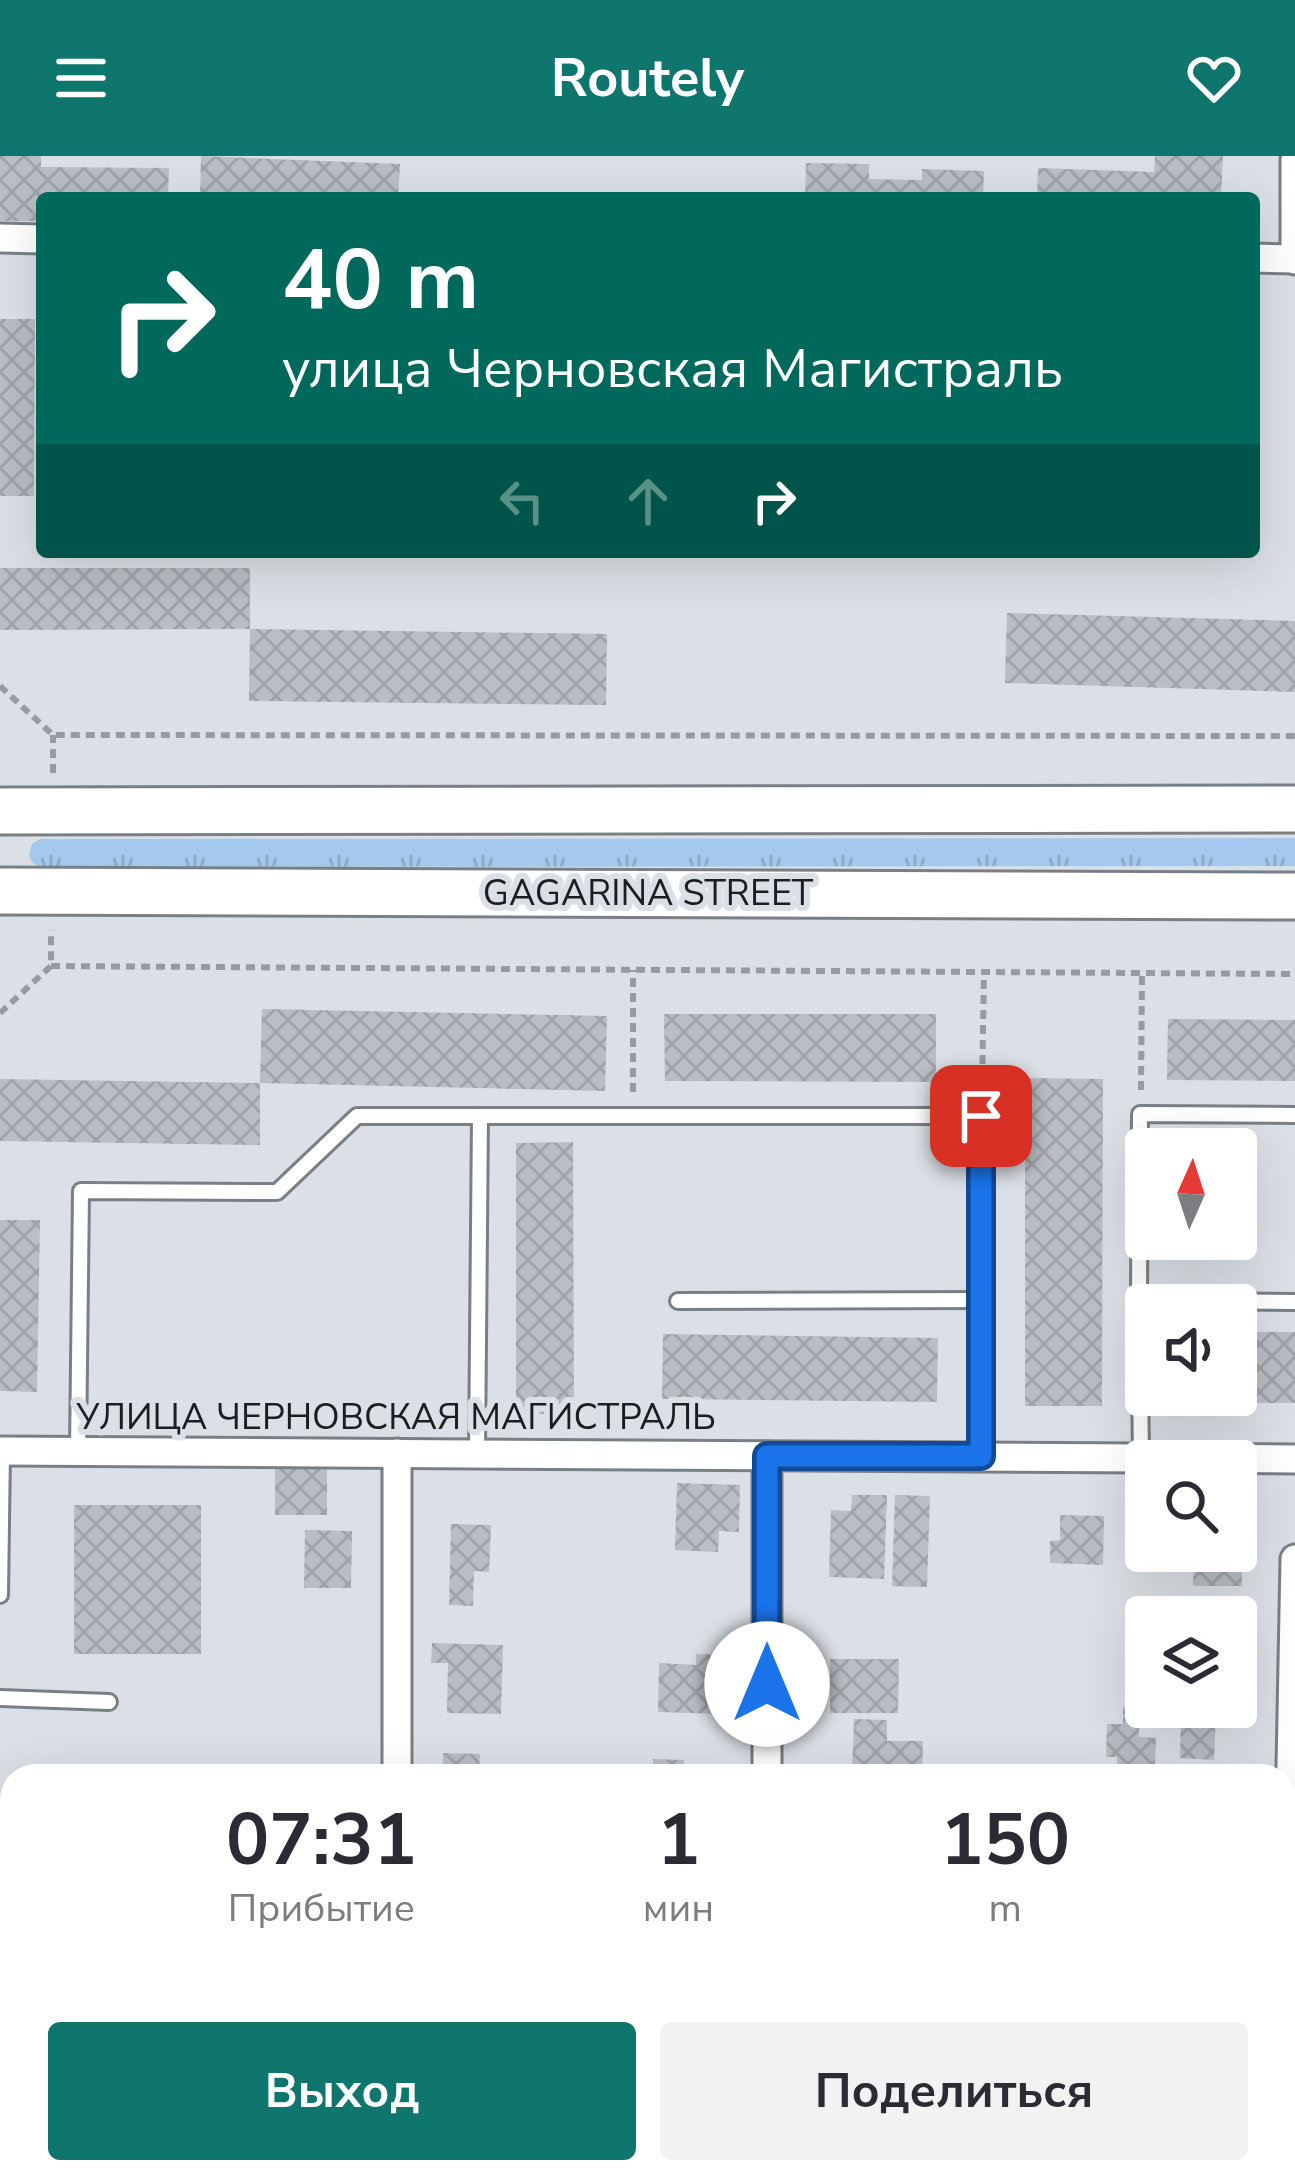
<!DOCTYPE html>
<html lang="ru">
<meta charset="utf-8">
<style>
:root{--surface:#fff;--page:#f2f2f3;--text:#2b2b33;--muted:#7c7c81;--accent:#0f766e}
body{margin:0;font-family:"Nunito Sans",sans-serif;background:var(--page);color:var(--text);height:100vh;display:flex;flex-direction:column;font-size:45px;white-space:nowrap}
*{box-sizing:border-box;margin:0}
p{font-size:39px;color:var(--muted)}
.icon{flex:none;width:66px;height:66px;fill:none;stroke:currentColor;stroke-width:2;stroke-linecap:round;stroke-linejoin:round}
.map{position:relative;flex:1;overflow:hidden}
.panel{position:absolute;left:0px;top:1608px;width:1296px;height:420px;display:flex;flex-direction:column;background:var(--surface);border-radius:36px 36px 0 0;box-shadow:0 12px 48px #0002}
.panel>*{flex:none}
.hud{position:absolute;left:36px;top:36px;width:1224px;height:366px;border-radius:12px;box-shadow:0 12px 48px #0002;background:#00695c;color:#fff;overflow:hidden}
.needle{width:78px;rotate:3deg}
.controls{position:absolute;left:1125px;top:972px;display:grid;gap:24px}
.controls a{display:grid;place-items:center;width:132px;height:132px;border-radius:12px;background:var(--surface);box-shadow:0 12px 48px #0002;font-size:60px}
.pin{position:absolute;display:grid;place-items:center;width:102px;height:102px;color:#fff;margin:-51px;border-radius:24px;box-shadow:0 6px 18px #0006}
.me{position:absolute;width:132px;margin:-66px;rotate:0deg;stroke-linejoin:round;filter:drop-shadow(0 0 9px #0008)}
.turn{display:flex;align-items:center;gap:42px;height:252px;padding:0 48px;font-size:54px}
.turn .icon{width:156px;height:156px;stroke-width:2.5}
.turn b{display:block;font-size:84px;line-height:102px}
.lanes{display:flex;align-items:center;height:114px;padding:0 48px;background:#0003;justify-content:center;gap:60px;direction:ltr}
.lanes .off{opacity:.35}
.eta{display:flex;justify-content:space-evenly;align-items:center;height:204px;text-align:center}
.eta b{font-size:72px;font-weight:700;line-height:84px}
.button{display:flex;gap:24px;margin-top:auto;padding:24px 48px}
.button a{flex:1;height:138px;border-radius:12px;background:var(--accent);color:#fff;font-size:48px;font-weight:700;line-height:138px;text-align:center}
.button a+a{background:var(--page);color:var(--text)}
header{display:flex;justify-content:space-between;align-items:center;height:156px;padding:0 48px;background:var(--accent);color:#fff;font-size:54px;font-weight:700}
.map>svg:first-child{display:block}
.grass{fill:url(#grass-tufts)}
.building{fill:url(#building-cross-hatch)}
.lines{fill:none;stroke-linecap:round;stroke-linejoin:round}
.lane-casing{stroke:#7a7f84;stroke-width:20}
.street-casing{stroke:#7a7f84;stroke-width:33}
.primary-casing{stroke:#7a7f84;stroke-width:51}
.path{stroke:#979ba0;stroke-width:6;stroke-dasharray:9 6;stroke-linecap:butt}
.lane{stroke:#fff;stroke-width:14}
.street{stroke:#fff;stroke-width:27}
.primary{stroke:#fff;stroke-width:45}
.route-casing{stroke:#114b97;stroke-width:30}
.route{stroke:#1a73e8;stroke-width:21}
.labels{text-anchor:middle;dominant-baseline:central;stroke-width:12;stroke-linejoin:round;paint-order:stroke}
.street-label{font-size:36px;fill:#1b1d1f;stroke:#dbe0e6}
</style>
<header><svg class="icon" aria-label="menu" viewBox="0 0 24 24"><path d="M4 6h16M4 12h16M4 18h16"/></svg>Routely<svg class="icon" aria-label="heart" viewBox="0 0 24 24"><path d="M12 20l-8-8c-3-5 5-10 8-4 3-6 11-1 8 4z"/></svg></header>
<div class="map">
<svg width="1295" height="2028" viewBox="0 0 1295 2028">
<defs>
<pattern id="grass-tufts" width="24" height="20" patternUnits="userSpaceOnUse" patternTransform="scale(3)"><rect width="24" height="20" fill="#a4c8ee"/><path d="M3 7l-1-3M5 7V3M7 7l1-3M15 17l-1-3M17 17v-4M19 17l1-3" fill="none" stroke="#8dabcc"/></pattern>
<pattern id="building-cross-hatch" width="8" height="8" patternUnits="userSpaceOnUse" patternTransform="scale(3)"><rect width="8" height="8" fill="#b9bec4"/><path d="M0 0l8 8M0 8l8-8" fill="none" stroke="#9ea3a8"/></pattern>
</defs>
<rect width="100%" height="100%" fill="#dbe0e6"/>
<path class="grass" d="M 1295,682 L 1295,710 L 40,711 L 32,706 L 29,699 L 32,688 L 40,683 Z"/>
<g class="building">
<path d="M 0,0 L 41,0 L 41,11 L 169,12 L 168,42 L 42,42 L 42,65 L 0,65 Z"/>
<path d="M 201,0 L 400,8 L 398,42 L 200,42 Z"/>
<path d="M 1155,0 L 1223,0 L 1221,42 L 1037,42 L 1038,12 L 1154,16 Z"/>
<path d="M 806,7 L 869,8 L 869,23 L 922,24 L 922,13 L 984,15 L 983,42 L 805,42 Z"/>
<path d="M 0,163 L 35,163 L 34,340 L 0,340 Z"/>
<path d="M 0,412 L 250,412 L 250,473 L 0,474 Z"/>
<path d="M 1007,457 L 1295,465 L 1295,536 L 1005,527 Z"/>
<path d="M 250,473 L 607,478 L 606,549 L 249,545 Z"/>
<path d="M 262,853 L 607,860 L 605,935 L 260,927 Z"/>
<path d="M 664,858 L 936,858 L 936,926 L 665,925 Z"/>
<path d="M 1168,863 L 1295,864 L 1295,925 L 1167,924 Z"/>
<path d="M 1025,922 L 1103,923 L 1102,1250 L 1025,1250 Z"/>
<path d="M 0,923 L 260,927 L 260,989 L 0,985 Z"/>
<path d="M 573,986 L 574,1258 L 516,1258 L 516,987 Z"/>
<path d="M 0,1064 L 40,1064 L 37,1236 L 0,1235 Z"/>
<path d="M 1236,1176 L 1295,1176 L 1295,1247 L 1172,1247 L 1172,1239 L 1236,1239 Z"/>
<path d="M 663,1178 L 938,1182 L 937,1246 L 662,1243 Z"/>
<path d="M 275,1311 L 327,1312 L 327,1359 L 275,1359 Z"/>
<path d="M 677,1327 L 740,1329 L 739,1376 L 719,1375 L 718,1396 L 675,1394 Z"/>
<path d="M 852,1339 L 887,1339 L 884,1423 L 829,1421 L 831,1354 L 851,1355 Z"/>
<path d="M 895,1339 L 930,1340 L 927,1431 L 892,1430 Z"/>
<rect x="74" y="1349" width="127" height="149"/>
<path d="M 1142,1353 L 1146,1353 L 1146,1395 L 1164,1395 L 1164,1408 L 1125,1406 L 1125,1376 L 1141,1376 Z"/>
<path d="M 1060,1359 L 1104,1360 L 1103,1409 L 1050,1407 L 1050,1385 L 1060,1384 Z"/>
<path d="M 451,1368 L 491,1369 L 489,1416 L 474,1415 L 473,1450 L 449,1449 Z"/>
<path d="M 305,1374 L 352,1375 L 351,1432 L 304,1432 Z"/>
<path d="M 1194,1395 L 1220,1395 L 1219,1409 L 1242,1409 L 1242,1430 L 1193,1430 Z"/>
<path d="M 1134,1443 L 1160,1443 L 1159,1461 L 1146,1461 L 1146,1478 L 1133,1477 Z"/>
<path d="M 432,1487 L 503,1489 L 501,1558 L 447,1557 L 448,1507 L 431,1507 Z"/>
<path d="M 696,1498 L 723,1499 L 721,1558 L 658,1556 L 659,1507 L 696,1509 Z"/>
<path d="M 830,1503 L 899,1503 L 898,1557 L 830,1557 Z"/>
<rect x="1236" y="1523" width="5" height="28"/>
<path d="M 1123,1551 L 1139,1552 L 1139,1581 L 1156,1582 L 1155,1610 L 1117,1609 L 1117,1601 L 1106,1601 L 1107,1568 L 1123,1568 Z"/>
<path d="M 1181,1553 L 1216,1554 L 1214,1604 L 1180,1602 Z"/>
<path d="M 854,1563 L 887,1564 L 887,1585 L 923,1585 L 922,1620 L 878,1620 L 879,1616 L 852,1615 Z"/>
<path d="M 443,1597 L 480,1598 L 479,1615 L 443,1613 Z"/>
<path d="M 653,1603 L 684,1604 L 683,1620 L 653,1620 Z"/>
<path d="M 0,1671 L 12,1671 L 12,1703 L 0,1702 Z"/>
<rect x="0" y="1733" width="12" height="49"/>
<path d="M 0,1811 L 12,1811 L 12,1837 L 0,1836 Z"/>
<path d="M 0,1849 L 12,1849 L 12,1889 L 0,1888 Z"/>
<path d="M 281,2017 L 324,2018 L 323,2028 L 280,2028 Z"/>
</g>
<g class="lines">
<defs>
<g id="lane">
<path d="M 1295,959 L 1140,958 L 1139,1145 L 1295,1146"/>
<path d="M 678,1145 L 980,1144"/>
<path d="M 1139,1145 L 1141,1301"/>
<path d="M 78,1295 L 81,1035 L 277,1036 L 357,960 L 981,960 L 981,1300"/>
<path d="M 477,1297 L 480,960"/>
<path d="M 0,1439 L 2,1295"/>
<path d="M 0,1542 L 109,1546"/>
</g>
<g id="street">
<path d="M 1295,4 L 1295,104"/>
<path d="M 0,82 L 42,83"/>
<path d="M 1254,102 L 1295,103"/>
<path d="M 0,1295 L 1295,1303"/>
<path d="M 397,1620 L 397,1297"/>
<path d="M 767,1620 L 767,1300"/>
<path d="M 1284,1972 L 1295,1403"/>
<path d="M 397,2028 L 397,2016"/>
<path d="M 767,2028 L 767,2016"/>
<path d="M 1283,2028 L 1283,2016"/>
</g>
<g id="primary">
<path d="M 0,655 L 1295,653"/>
<path d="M 0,735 L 1295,740"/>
</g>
</defs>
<use href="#lane" class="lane-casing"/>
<use href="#street" class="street-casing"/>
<use href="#primary" class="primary-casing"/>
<g class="path">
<path d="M 0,530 L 53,579 L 1295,580"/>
<path d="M 53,617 L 53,579"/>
<path d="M 51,810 L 1295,818"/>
<path d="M 0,857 L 51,810 L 51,774"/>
<path d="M 1141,934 L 1142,817"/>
<path d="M 633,936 L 633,814"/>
<path d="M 982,938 L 984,816"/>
</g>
<use href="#lane" class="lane"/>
<use href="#street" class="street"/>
<use href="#primary" class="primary"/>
</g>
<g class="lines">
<defs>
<path id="route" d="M 767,1528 L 767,1300 L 981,1300 L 981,960"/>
</defs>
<use href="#route" class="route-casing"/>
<use href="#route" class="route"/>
</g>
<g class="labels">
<g class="street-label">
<text x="648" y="737">GAGARINA STREET</text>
<text x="396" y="1261">УЛИЦА ЧЕРНОВСКАЯ МАГИСТРАЛЬ</text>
</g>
</g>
</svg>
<div class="controls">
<a><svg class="needle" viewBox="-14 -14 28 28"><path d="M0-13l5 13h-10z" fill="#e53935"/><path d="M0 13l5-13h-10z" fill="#7c7c81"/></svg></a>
<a><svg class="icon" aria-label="sound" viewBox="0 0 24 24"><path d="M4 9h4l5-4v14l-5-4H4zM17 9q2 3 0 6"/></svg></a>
<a><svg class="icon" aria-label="search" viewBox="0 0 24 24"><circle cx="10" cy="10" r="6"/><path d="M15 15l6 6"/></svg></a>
<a><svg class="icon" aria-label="layers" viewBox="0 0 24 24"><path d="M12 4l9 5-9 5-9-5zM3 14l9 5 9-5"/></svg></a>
</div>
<div class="pin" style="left:981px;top:960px;background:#d93025"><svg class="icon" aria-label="arrive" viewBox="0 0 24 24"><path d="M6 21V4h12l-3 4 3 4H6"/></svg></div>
<svg class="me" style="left:767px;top:1528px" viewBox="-20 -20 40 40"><circle r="19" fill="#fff"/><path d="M0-13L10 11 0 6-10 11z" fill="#1a73e8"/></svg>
<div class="hud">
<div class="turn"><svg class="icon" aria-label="right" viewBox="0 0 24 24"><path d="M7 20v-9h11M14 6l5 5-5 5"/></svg><div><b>40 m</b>улица Черновская Магистраль</div></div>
<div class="lanes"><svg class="icon off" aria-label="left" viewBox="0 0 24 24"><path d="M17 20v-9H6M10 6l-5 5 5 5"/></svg><svg class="icon off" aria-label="ahead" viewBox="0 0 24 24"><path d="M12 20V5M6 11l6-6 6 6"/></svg><svg class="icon" aria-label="right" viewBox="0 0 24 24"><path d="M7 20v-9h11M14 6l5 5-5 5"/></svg></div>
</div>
<section class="panel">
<div class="eta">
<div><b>07:31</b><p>Прибытие</p></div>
<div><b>1</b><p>мин</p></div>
<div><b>150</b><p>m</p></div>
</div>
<div class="button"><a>Выход</a><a>Поделиться</a></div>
</section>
</div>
